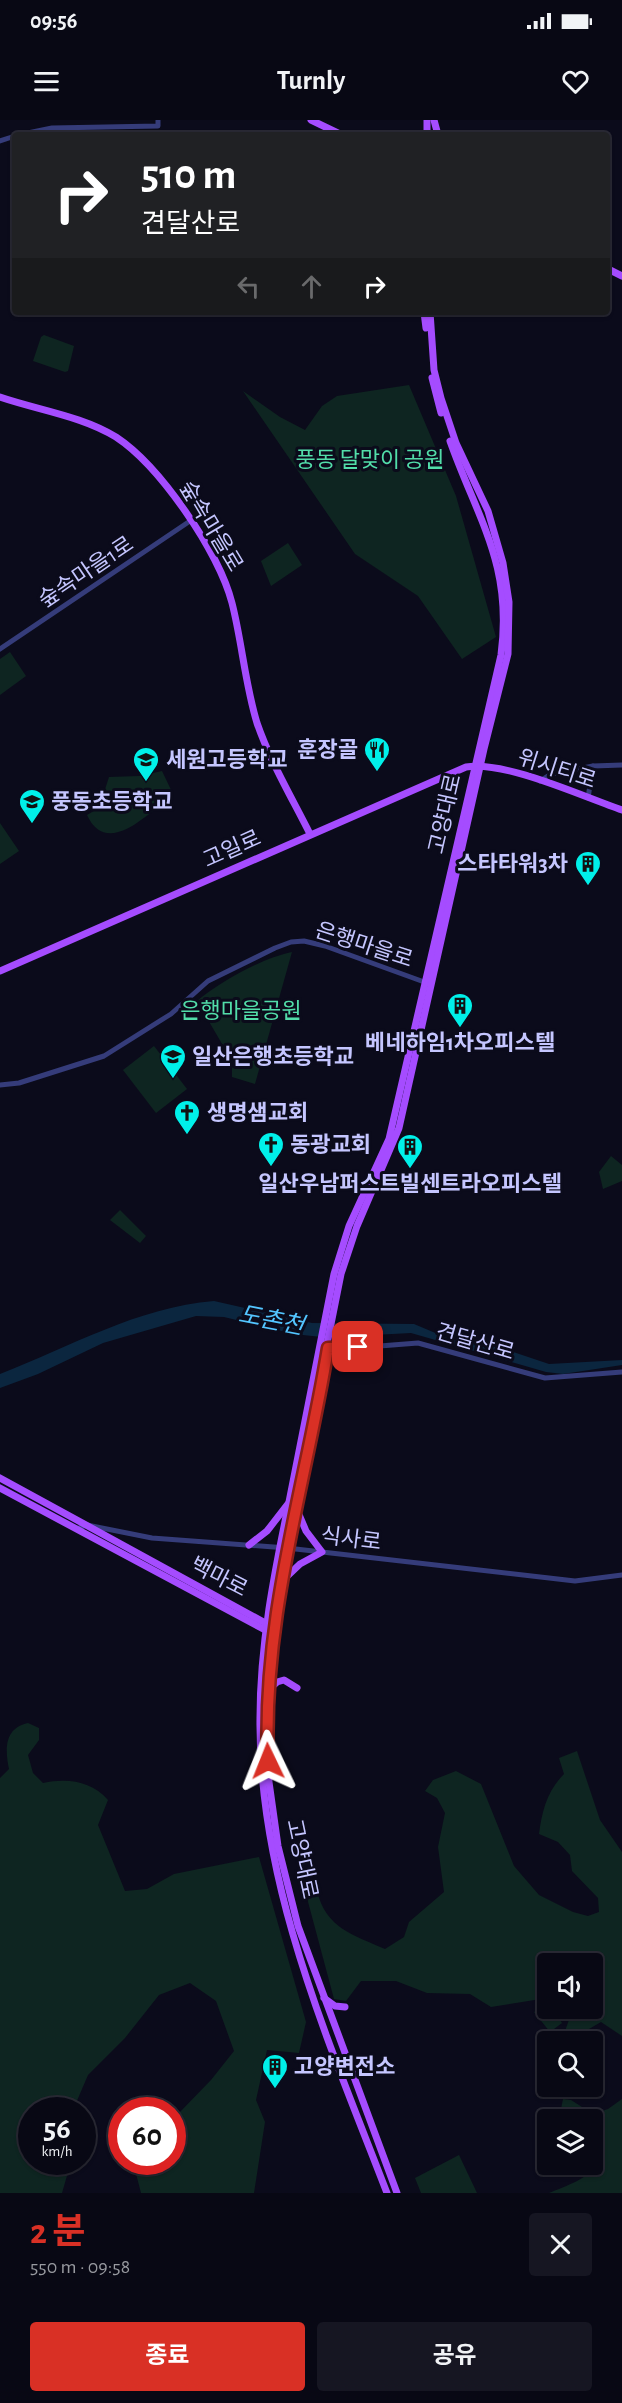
<!DOCTYPE html>
<html lang="ko">
<meta charset="utf-8">
<style>
:root{--surface:#080814;--page:#161622;--text:#f1f3f6;--muted:#989aa0;--line:#292934;--accent:#d93025}
body{margin:0;font-family:"Alegreya Sans","Noto Sans KR",sans-serif;background:var(--page);color:var(--text);height:100vh;display:flex;flex-direction:column;font-size:22px;white-space:nowrap}
*{box-sizing:border-box;margin:0}
p{font-size:20px;color:var(--muted)}
.icon{flex:none;width:33px;height:33px;fill:none;stroke:currentColor;stroke-width:2;stroke-linecap:round;stroke-linejoin:round}
.map{position:relative;height:2073px;overflow:hidden}
.drawer{display:flex;flex-direction:column;background:var(--surface);flex:1}
.drawer>*{flex:none}
.banner{position:absolute;left:12px;top:12px;width:598px;height:183px;border-radius:6px;box-shadow:0 2px 4px #0004,0 0 0 2px var(--line);background:#202124;color:#fff;overflow:hidden}
.tools{position:absolute;left:537px;top:1833px;display:grid;gap:12px}
.tools a{display:grid;place-items:center;width:66px;height:66px;border-radius:6px;background:var(--surface);box-shadow:0 2px 4px #0004,0 0 0 2px var(--line);font-size:30px}
.speed{position:absolute;left:18px;top:1977px;display:flex;gap:12px;font-size:30px;font-weight:700;text-align:center}
.speed>*{display:grid;place-content:center;width:78px;height:78px;border-radius:50%;background:var(--surface);box-shadow:0 2px 4px #0004,0 0 0 2px var(--line);line-height:1}
.speed small{font-size:15px;font-weight:400}
.speed .limit{border:9px solid #d22;background:#fff;color:#111}
.pin{position:absolute;display:grid;place-items:center;width:51px;height:51px;color:#fff;margin:-26px;border-radius:12px;box-shadow:0 3px 9px #0006}
.me{position:absolute;width:66px;margin:-33px;rotate:358deg;stroke-linejoin:round;filter:drop-shadow(0 0 4px #0008)}
.turn{display:flex;align-items:center;gap:21px;height:126px;padding:0 30px;font-size:27px}
.turn .icon{width:78px;height:78px;stroke-width:2.5}
.turn b{display:block;font-size:42px;line-height:51px}
.lanes{display:flex;align-items:center;height:57px;padding:0 30px;background:#0003;justify-content:center;gap:30px;direction:ltr}
.lanes .off{opacity:.35}
.round{display:grid;place-items:center;flex:none;width:63px;height:63px;border-radius:6px;background:var(--page)}
.summary{display:flex;align-items:center;justify-content:space-between;height:102px;padding:0 30px}
h1{font-size:36px;font-weight:700;line-height:45px;color:var(--accent)}
.cta{display:flex;gap:12px;margin-top:auto;padding:12px 30px}
.cta a{flex:1;height:69px;border-radius:6px;background:var(--accent);color:#fff;font-size:24px;font-weight:700;line-height:69px;text-align:center}
.cta a+a{background:var(--page);color:var(--text)}
.status{display:flex;justify-content:space-between;align-items:center;height:42px;padding:0 30px;background:var(--surface);direction:ltr}
.status svg{height:16px;fill:currentColor}
header{display:flex;justify-content:space-between;align-items:center;height:78px;padding:0 30px;background:var(--surface);font-size:27px;font-weight:700}
.map>svg:first-child{display:block}
.green{fill:#0e2521}
.water{fill:#0b263f}
.lines{fill:none;stroke-linecap:round;stroke-linejoin:round}
.minor{stroke:#353c7a;stroke-width:5}
.major{stroke:#a54cff;stroke-width:7}
.route-casing{stroke:#8d1f18;stroke-width:15}
.route{stroke:#d93025;stroke-width:10}
.labels{text-anchor:middle;dominant-baseline:central;stroke-width:6;stroke-linejoin:round;paint-order:stroke}
.park-label{font-size:22px;fill:#52dda9;stroke:#0b0b1b}
.street-label{font-size:22px;fill:#c5c6ff;stroke:#0b0b1b}
.poi-label{font-size:22px;font-weight:bold;fill:#c5c6ff;stroke:#0b0b1b;text-anchor:start}
.water-label{font-size:24px;font-style:italic;fill:#53c5ff;stroke:#0b0b1b}
</style>
<div class="status"><b>09:56</b><svg viewBox="0 0 49 12"><path d="M0 12V9h3v3zM5 12V6h3v6zM10 12V3h3v9zM15 12V0h3v12zM26 1h20v11H26zM47 4h2v5h-2z"/></svg></div>
<header><svg class="icon" aria-label="menu" viewBox="0 0 24 24"><path d="M4 6h16M4 12h16M4 18h16"/></svg>Turnly<svg class="icon" aria-label="heart" viewBox="0 0 24 24"><path d="M12 20l-8-8c-3-5 5-10 8-4 3-6 11-1 8 4z"/></svg></header>
<div class="map">
<svg width="622" height="2073" viewBox="0 0 622 2073">
<rect width="100%" height="100%" fill="#0b0b1b"/>
<g class="green">
<path d="M 44,215 L 74,226 L 68,251 L 65,252 L 33,241 L 41,217 Z"/>
<path d="M 409,265 L 456,376 L 496,517 L 462,539 L 418,476 L 355,434 L 243,271 L 280,297 L 305,310 L 322,286 L 337,276 Z"/>
<path d="M 288,423 L 302,445 L 271,466 L 261,441 Z"/>
<path d="M 10,532 L 26,556 L 0,575 L 0,539 Z"/>
<path d="M 162,651 L 173,674 C 150,692 107,739 87,695 L 99,688 L 109,657 L 139,656 Z"/>
<path d="M 0,703 L 19,731 L 0,744 Z"/>
<path d="M 292,832 L 255,964 L 232,957 L 232,941 L 197,881 C 220,862 262,838 292,832 Z"/>
<path d="M 154,926 L 187,969 L 156,993 L 123,950 Z"/>
<path d="M 611,1036 L 622,1045 L 622,1061 L 603,1069 L 599,1052 Z"/>
<path d="M 120,1090 L 146,1116 L 140,1123 L 110,1100 Z"/>
<path d="M 28,1603 L 39,1608 L 39,1620 L 28,1635 L 33,1653 L 43,1663 C 68,1658 91,1661 108,1680 L 98,1705 L 125,1771 L 147,1769 L 174,1754 L 259,1737 L 306,1902 L 299,1933 L 267,1930 L 256,1980 L 265,2002 L 254,2073 L 141,2073 L 133,2042 L 172,2042 L 173,1995 L 179,1993 L 211,1960 L 234,1931 L 216,1881 L 190,1863 L 159,1875 L 125,1918 L 88,1955 L 73,1990 L 32,1990 L 32,2042 L 71,2042 L 62,2073 L 0,2073 L 0,1658 L 9,1649 C 5,1630 4,1608 28,1603 Z"/>
<path d="M 577,1631 L 600,1700 L 622,1732 L 622,1916 L 601,1902 L 589,1909 L 578,1921 L 565,1921 L 563,1917 L 571,1894 L 564,1889 L 592,1888 L 592,1844 L 548,1844 L 547,1878 L 491,1887 L 470,1874 L 427,1873 L 396,1861 L 361,1861 L 346,1881 L 334,1879 L 307,1778 L 317,1771 C 326,1808 353,1815 385,1829 L 404,1817 L 409,1802 L 444,1772 L 438,1727 L 445,1693 L 437,1678 L 425,1671 L 433,1660 L 456,1651 L 481,1664 L 514,1746 L 539,1775 L 573,1792 L 588,1796 L 599,1792 L 598,1778 L 572,1751 L 570,1735 L 558,1722 L 539,1714 C 542,1691 547,1671 564,1654 L 559,1638 Z"/>
<path d="M 546,1885 L 548,1888 L 554,1890 L 562,1903 L 550,1912 L 534,1892 Z"/>
<path d="M 563,1979 L 571,1980 L 593,1994 L 608,1989 L 622,1979 L 622,2073 L 549,2073 C 566,2066 590,2058 600,2042 L 598,2030 L 593,2026 L 592,2000 L 559,1999 Z"/>
<path d="M 459,2035 L 477,2073 L 421,2073 L 415,2058 Z"/>
</g>
<path class="water" d="M 214,1181 L 312,1203 L 414,1204 L 452,1220 L 489,1224 L 549,1244 L 622,1240 L 622,1245 L 563,1254 L 546,1252 L 411,1213 L 373,1215 L 349,1220 L 294,1214 L 224,1197 L 196,1196 L 103,1223 L 38,1254 L 0,1268 L 0,1254 C 70,1227 138,1187 214,1181 Z"/>
<g class="lines">
<g class="minor">
<path d="M 18,15 L 52,8 L 158,6 L 158,0"/>
<path d="M 0,21 L 15,16"/>
<path d="M 0,529 L 190,401"/>
<path d="M 540,661 L 551,654 L 593,646"/>
<path d="M 588,678 L 593,646 L 622,645"/>
<path d="M 0,965 L 19,963 L 104,936 L 171,894 L 208,861 L 275,828 L 291,822 L 304,821 L 325,826 L 427,863"/>
<path d="M 324,1227 L 341,1229 L 418,1223 L 545,1258 L 622,1252"/>
<path d="M 76,1409 L 87,1405 L 152,1418 L 287,1428 L 575,1461 L 622,1455"/>
</g>
<g class="major">
<path d="M 311,0 L 342,15"/>
<path d="M 427,0 L 427,15"/>
<path d="M 434,0 L 438,15"/>
<path d="M 608,149 L 622,156"/>
<path d="M 424,192 L 426,208"/>
<path d="M 432,258 L 441,293"/>
<path d="M 0,277 C 38,290 82,296 116,317 C 160,346 219,432 232,483 C 242,522 245,564 257,603 C 270,641 292,678 310,714"/>
<path d="M 0,851 L 466,647 C 507,641 581,676 622,690"/>
<path d="M 0,1358 L 269,1505"/>
<path d="M 0,1368 L 267,1511"/>
<path d="M 249,1425 L 267,1411 L 288,1384"/>
<path d="M 279,1464 L 300,1444 L 322,1432 L 306,1411 L 295,1385"/>
<path d="M 269,1569 L 277,1562 L 284,1560 L 297,1568"/>
<path d="M 324,1878 L 335,1886 L 345,1887"/>
<path d="M 387,2073 C 329,1922 258,1764 260,1598 C 260,1525 274,1454 289,1382 C 304,1306 319,1230 334,1154 L 349,1106 L 389,1019 L 501,535 C 513,445 478,400 450,321"/>
<path d="M 397,2073 L 298,1806 L 278,1726 L 269,1662 L 266,1598 L 279,1464 L 341,1154 L 357,1106 L 399,1008 L 484,629 L 508,534 L 509,482 L 503,443 L 488,391 L 456,323 L 441,278 L 434,250 L 430,192"/>
</g>
</g>
<g class="lines">
<defs>
<path id="route" d="M 268,1641 C 262,1497 305,1368 328,1228 L 358,1227"/>
</defs>
<use href="#route" class="route-casing"/>
<use href="#route" class="route"/>
</g>
<defs>
<symbol id="restaurant-pin" viewBox="-11 -11 22 30"><path d="M0 17L-7.5 6A9.5 9.5 0 1 1 7.5 6Z" fill="#00f0e9" stroke="#0b0b1b"/><path d="M-5-6h1v4h1v-4h1v4h1v-4h1v5L-1.5 .5V6h-2V.5L-5-1ZM5-6V6H3V1.5H1.5Q1.5-4 5-6Z" fill="#111"/></symbol>
<symbol id="school-pin" viewBox="-11 -11 22 30"><path d="M0 17L-7.5 6A9.5 9.5 0 1 1 7.5 6Z" fill="#00f0e9" stroke="#0b0b1b"/><path d="M0-5L7-2L0 1L-7-2ZM-4 1L0 2.5L4 1V4Q0 6-4 4Z" fill="#111"/></symbol>
<symbol id="building-pin" viewBox="-11 -11 22 30"><path d="M0 17L-7.5 6A9.5 9.5 0 1 1 7.5 6Z" fill="#00f0e9" stroke="#0b0b1b"/><path d="M-4-6H4V6H1V3H-1V6H-4ZM-2.5-4.3h1.7v1.8h-1.7ZM.8-4.3h1.7v1.8H.8ZM-2.5-1h1.7V.8h-1.7ZM.8-1h1.7V.8H.8Z" fill="#111"/></symbol>
<symbol id="church-pin" viewBox="-11 -11 22 30"><path d="M0 17L-7.5 6A9.5 9.5 0 1 1 7.5 6Z" fill="#00f0e9" stroke="#0b0b1b"/><path d="M-1.2-6h2.4v3.5h3.3v2.4h-3.3V6h-2.4V-.1h-3.3v-2.4h3.3Z" fill="#111"/></symbol>
</defs>
<g fill-rule="evenodd">
<use href="#restaurant-pin" x="362" y="615" width="30" height="40"/>
<use href="#school-pin" x="131" y="625" width="30" height="40"/>
<use href="#school-pin" x="17" y="667" width="30" height="40"/>
<use href="#building-pin" x="573" y="729" width="30" height="40"/>
<use href="#building-pin" x="445" y="871" width="30" height="40"/>
<use href="#school-pin" x="158" y="922" width="30" height="40"/>
<use href="#church-pin" x="172" y="978" width="30" height="40"/>
<use href="#church-pin" x="256" y="1010" width="30" height="40"/>
<use href="#building-pin" x="395" y="1012" width="30" height="40"/>
<use href="#building-pin" x="260" y="1932" width="30" height="40"/>
</g>
<g class="labels">
<g class="park-label">
<text x="370" y="340">풍동 달맞이 공원</text>
<text x="241" y="891">은행마을공원</text>
</g>
<g class="street-label">
<text transform="translate(211 406) rotate(59)">숲속마을로</text>
<text transform="translate(86 452) rotate(-34)">숲속마을1로</text>
<text transform="translate(557 649) rotate(18)">위시티로</text>
<text transform="translate(445 694) rotate(-77)">고양대로</text>
<text transform="translate(232 729) rotate(-24)">고일로</text>
<text transform="translate(364 825) rotate(18)">은행마을로</text>
<text transform="translate(475 1222) rotate(16)">견달산로</text>
<text transform="translate(351 1419) rotate(7)">식사로</text>
<text transform="translate(219 1457) rotate(27)">백마로</text>
<text transform="translate(302 1739) rotate(78)">고양대로</text>
</g>
<g class="poi-label">
<text x="358" y="630" text-anchor="end">훈장골</text>
<text x="166" y="640">세원고등학교</text>
<text x="51" y="682">풍동초등학교</text>
<text x="568" y="744" text-anchor="end">스타타워3차</text>
<text x="460" y="923" text-anchor="middle">베네하임1차오피스텔</text>
<text x="192" y="937">일산은행초등학교</text>
<text x="207" y="993">생명샘교회</text>
<text x="290" y="1025">동광교회</text>
<text x="410" y="1064" text-anchor="middle">일산우남퍼스트빌센트라오피스텔</text>
<text x="294" y="1947">고양변전소</text>
</g>
<g class="water-label">
<text transform="translate(271 1201) rotate(11)">도촌천</text>
</g>
</g>
</svg>
<div class="tools">
<a><svg class="icon" aria-label="sound" viewBox="0 0 24 24"><path d="M4 9h4l5-4v14l-5-4H4zM17 9q2 3 0 6"/></svg></a>
<a><svg class="icon" aria-label="search" viewBox="0 0 24 24"><circle cx="10" cy="10" r="6"/><path d="M15 15l6 6"/></svg></a>
<a><svg class="icon" aria-label="layers" viewBox="0 0 24 24"><path d="M12 4l9 5-9 5-9-5zM3 14l9 5 9-5"/></svg></a>
</div>
<div class="speed"><div>56<small>km/h</small></div><div class="limit">60</div></div>
<div class="pin" style="left:358px;top:1227px;background:#d93025"><svg class="icon" aria-label="arrive" viewBox="0 0 24 24"><path d="M6 21V4h12l-3 4 3 4H6"/></svg></div>
<svg class="me" style="left:268px;top:1641px" viewBox="-20 -20 40 40"><path d="M0-17L14 15 0 8-14 15z" fill="#d93025" stroke="#fff" stroke-width="4"/></svg>
<div class="banner">
<div class="turn"><svg class="icon" aria-label="right" viewBox="0 0 24 24"><path d="M7 20v-9h11M14 6l5 5-5 5"/></svg><div><b>510 m</b>견달산로</div></div>
<div class="lanes"><svg class="icon off" aria-label="left" viewBox="0 0 24 24"><path d="M17 20v-9H6M10 6l-5 5 5 5"/></svg><svg class="icon off" aria-label="ahead" viewBox="0 0 24 24"><path d="M12 20V5M6 11l6-6 6 6"/></svg><svg class="icon" aria-label="right" viewBox="0 0 24 24"><path d="M7 20v-9h11M14 6l5 5-5 5"/></svg></div>
</div>
</div>
<section class="drawer">
<div class="summary"><div><h1>2 분</h1><p>550 m · 09:58</p></div><a class="round"><svg class="icon" aria-label="close" viewBox="0 0 24 24"><path d="M6 6l12 12M18 6L6 18"/></svg></a></div>
<div class="cta"><a>종료</a><a>공유</a></div>
</section>
